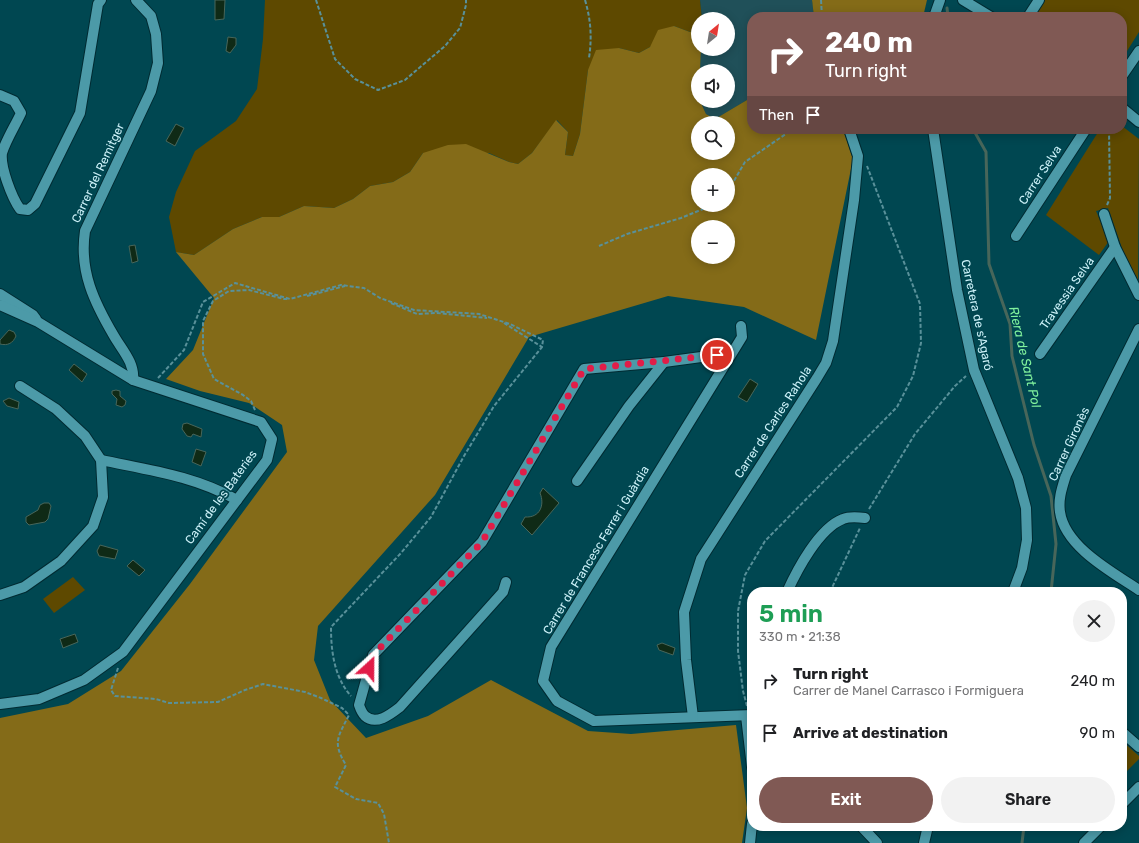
<!DOCTYPE html>
<meta charset="utf-8">
<style>
:root{--surface:#fff;--page:#f2f2f2;--text:#202124;--muted:#757577;--accent:#805954}
body{margin:0;font-family:Rubik,sans-serif;background:var(--page);color:var(--text);height:100vh;display:flex;flex-direction:column;font-size:15px;white-space:nowrap}
*{box-sizing:border-box;margin:0}
p{font-size:13px;color:var(--muted)}
.icon{flex:none;width:22px;height:22px;fill:none;stroke:currentColor;stroke-width:2;stroke-linecap:round;stroke-linejoin:round}
.map{position:relative;flex:1;overflow:hidden}
.side{position:absolute;left:747px;top:587px;width:380px;height:244px;display:flex;flex-direction:column;background:var(--surface);border-radius:16px;box-shadow:0 2px 10px #0003}
.side>*{flex:none}
.banner{position:absolute;left:747px;top:12px;width:380px;height:122px;border-radius:16px;box-shadow:0 2px 10px #0003;background:#805954;color:#fff;overflow:hidden}
.needle{width:26px;rotate:30deg}
.controls{position:absolute;left:691px;top:12px;display:grid;gap:8px}
.controls a{display:grid;place-items:center;width:44px;height:44px;border-radius:50%;background:var(--surface);box-shadow:0 2px 10px #0003;font-size:20px}
.pin{position:absolute;display:grid;place-items:center;width:34px;height:34px;color:#fff;margin:-17px;border:2px solid #fff;border-radius:50%;box-shadow:0 1px 4px #0007}
.me{position:absolute;width:44px;margin:-22px;rotate:24deg;stroke-linejoin:round;filter:drop-shadow(0 0 3px #0008)}
.turn{display:flex;align-items:center;gap:14px;height:84px;padding:0 12px;font-size:18px}
.turn .icon{width:52px;height:52px;stroke-width:2.5}
.turn b{display:block;font-size:28px;line-height:34px}
.then{display:flex;align-items:center;height:38px;padding:0 12px;background:#0003;gap:8px;font-size:15px}
.round{display:grid;place-items:center;flex:none;width:42px;height:42px;border-radius:21px;background:var(--page)}
.summary{display:flex;align-items:center;justify-content:space-between;height:68px;padding:0 12px}
h1{font-size:24px;font-weight:600;line-height:30px;color:#1e9e55}
.primary-button{display:flex;gap:8px;margin-top:auto;padding:8px 12px}
.primary-button a{flex:1;height:46px;border-radius:24px;background:var(--accent);color:#fff;font-size:16px;font-weight:600;line-height:46px;text-align:center}
.primary-button a+a{background:var(--page);color:var(--text)}
ul{padding:0;list-style:none}
li{display:flex;align-items:center;gap:12px;height:52px;padding:0 12px}
li div{flex:1}
li b{display:block;font-size:15px}
li em{font-style:normal}
.map>svg:first-child{display:block}
.built{fill:#205059}
.green{fill:#5e4900}
.forest{fill:#846b18;fill-rule:evenodd}
.water{fill:#0f2a16;stroke:#48665a}
.lines{fill:none;stroke-linecap:round;stroke-linejoin:round}
.stream{stroke:#48665a;stroke-width:3}
.street-casing{stroke:#002b32;stroke-width:12}
.secondary-casing{stroke:#002b32;stroke-width:12}
.path{stroke:#59919a;stroke-width:2;stroke-dasharray:4 2;stroke-linecap:butt}
.street{stroke:#4c9aa8;stroke-width:10}
.secondary{stroke:#4c9aa8;stroke-width:10}
.route{stroke:#e11d48;stroke-width:7;stroke-dasharray:0 12.6}
.labels{text-anchor:middle;dominant-baseline:central;stroke-width:3.5;stroke-linejoin:round;paint-order:stroke}
.street-label{font-size:12px;fill:#cdf2f9;stroke:#004751}
.water-label{font-size:13px;font-style:italic;fill:#80f19d;stroke:#004751}
</style>
<div class="map">
<svg width="1139" height="843" viewBox="0 0 1139 843">
<rect width="100%" height="100%" fill="#004751"/>
<path class="built" d="M 700,0 L 812,0 L 814,17 L 752,17 L 752,97 L 715,119 L 706,114 L 700,101 L 728,101 L 728,71 L 700,71 L 701,49 L 728,49 L 728,19 L 702,19 Z"/>
<g class="green">
<path d="M 265,0 L 700,0 L 702,19 L 698,19 L 698,29 L 690,32 L 674,26 L 650,47 L 639,53 L 619,48 L 588,70 L 580,134 L 573,156 L 565,155 L 568,132 L 557,120 L 532,153 L 518,164 L 509,162 L 489,153 L 423,153 L 410,172 L 393,182 L 370,186 L 353,199 L 334,208 L 304,206 L 279,217 L 262,217 L 233,229 L 194,255 L 176,252 L 169,217 L 176,192 L 195,151 L 236,121 L 257,89 L 263,39 Z"/>
<path d="M 1044,0 L 1139,0 L 1139,32 L 1122,59 L 1122,17 L 1033,17 Z"/>
<path d="M 1122,126 L 1139,139 L 1138,294 L 1108,208 L 1096,211 L 1109,241 L 1099,255 L 1046,215 L 1100,129 L 1122,129 Z"/>
<path d="M 73,577 L 85,590 L 54,613 L 43,599 Z"/>
<path d="M 1122,741 L 1139,756 L 1139,759 L 1122,776 Z"/>
</g>
<g class="forest">
<path d="M 812,0 L 927,0 L 923,17 L 814,17 Z"/>
<path d="M 674,26 L 690,32 L 698,29 L 698,49 L 701,49 L 700,71 L 698,71 L 698,101 L 700,101 L 706,114 L 715,119 L 752,97 L 752,129 L 843,129 L 853,159 L 816,340 L 744,307 L 668,296 L 529,337 L 435,495 L 318,626 L 314,660 L 330,700 L 366,738 L 428,716 L 491,680 L 588,731 L 631,734 L 736,725 L 747,808 L 742,843 L 0,843 L 0,718 L 68,704 L 121,671 L 190,584 L 287,452 L 282,425 L 249,403 L 200,391 L 166,379 L 193,350 L 214,298 L 176,252 L 194,255 L 233,229 L 262,217 L 279,217 L 304,206 L 334,208 L 353,199 L 370,186 L 393,182 L 410,172 L 423,153 L 448,145 L 466,144 L 509,162 L 518,164 L 532,153 L 556,120 L 568,132 L 565,155 L 573,156 L 580,134 L 588,70 L 596,50 L 619,48 L 639,53 L 650,47 L 658,30 ZM 698,123 L 728,123 L 728,153 L 698,153 ZM 698,175 L 728,175 L 728,205 L 698,205 ZM 698,227 L 728,227 L 728,257 L 698,257 Z"/>
</g>
<g class="water">
<path d="M 215,0 L 225,0 L 224,19 L 215,20 Z"/>
<path d="M 228,37 L 236,38 L 236,45 L 230,53 L 226,51 Z"/>
<path d="M 176,124 L 184,128 L 175,146 L 166,141 Z"/>
<path d="M 135,245 L 138,261 L 132,263 L 129,246 Z"/>
<path d="M 9,330 L 14,332 L 16,336 C 13,343 8,346 0,344 L 0,340 Z"/>
<path d="M 74,364 L 87,374 L 82,382 L 69,370 Z"/>
<path d="M 750,379 L 758,384 L 747,402 L 738,397 Z"/>
<path d="M 116,390 L 120,391 L 120,396 L 126,401 L 125,405 L 122,407 L 116,405 L 117,399 L 112,394 L 112,391 Z"/>
<path d="M 9,398 L 19,402 L 18,409 L 7,406 L 3,401 Z"/>
<path d="M 187,423 L 202,429 L 201,437 L 193,434 L 191,437 L 187,436 L 182,429 L 183,424 Z"/>
<path d="M 196,449 L 206,452 L 201,466 L 192,462 Z"/>
<path d="M 543,488 L 559,503 L 532,535 L 521,524 L 525,517 C 540,518 545,505 540,493 Z"/>
<path d="M 44,503 L 49,503 L 51,506 L 48,519 L 45,522 L 29,525 L 26,522 L 26,517 L 38,510 L 40,505 Z"/>
<path d="M 100,545 L 118,550 L 115,559 L 99,556 L 97,551 Z"/>
<path d="M 133,560 L 145,570 L 139,576 L 127,566 Z"/>
<path d="M 75,634 L 78,642 L 63,648 L 60,639 Z"/>
<path d="M 662,643 L 675,648 L 673,655 L 659,650 L 657,645 Z"/>
</g>
<g class="lines">
<g class="stream">
<path d="M 947,8 L 948,17"/>
<path d="M 973,129 L 986,152 L 989,264 L 1010,324 L 1012,356 L 1034,445 L 1051,496 L 1056,544 L 1051,592"/>
<path d="M 1022,843 L 1024,826"/>
</g>
<defs>
<g id="street">
<path d="M 963,0 L 991,17"/>
<path d="M 1028,17 L 1039,0"/>
<path d="M 1122,76 L 1139,51"/>
<path d="M 0,95 L 14,101 L 21,113 C 15,126 6,140 2,153 C 0,167 12,198 20,209 L 28,210 L 35,204 L 80,113 L 98,4 L 101,0"/>
<path d="M 1122,108 L 1139,122"/>
<path d="M 1104,214 L 1115,247 L 1139,295"/>
<path d="M 1016,236 L 1086,129"/>
<path d="M 0,294 L 33,315 L 36,319"/>
<path d="M 0,305 L 38,322 L 133,380 L 261,422 L 272,439 L 267,460 L 123,652 L 84,680 L 39,699 L 0,704"/>
<path d="M 741,326 L 742,337 L 551,647 L 543,681 L 557,701 L 594,721 L 752,715"/>
<path d="M 1139,329 L 1066,475 C 1062,488 1058,499 1060,512 C 1065,547 1112,572 1139,590"/>
<path d="M 1040,354 L 1115,247"/>
<path d="M 133,380 C 135,363 122,350 114,336 C 94,302 79,271 85,231 L 151,91 L 158,63 L 156,34 L 151,16 L 136,0"/>
<path d="M 101,460 C 148,470 195,476 237,500"/>
<path d="M 577,481 L 629,406 L 664,362"/>
<path d="M 506,582 L 503,592 L 400,707 C 391,714 376,726 365,716 C 363,714 360,708 359,705 L 373,655 L 482,542 L 584,369 L 664,362 L 731,353"/>
<path d="M 787,592 C 797,570 819,528 843,519 C 850,516 858,517 865,518"/>
<path d="M 0,595 L 24,587 L 61,561 L 93,526 L 103,497 L 101,460 L 85,436 L 56,409 L 20,386"/>
<path d="M 746,716 L 752,767"/>
<path d="M 693,717 L 686,660 L 684,612 L 701,559 L 817,378 L 826,363 L 833,341 L 854,200 L 858,156 L 849,129"/>
<path d="M 1122,732 L 1139,747"/>
<path d="M 861,826 L 877,843"/>
<path d="M 750,843 L 752,824"/>
</g>
<g id="secondary">
<path d="M 934,17 L 940,0"/>
<path d="M 933,129 L 957,290 L 974,370 L 1018,478 L 1026,508 L 1027,540 L 1022,568 L 1013,592"/>
<path d="M 1122,804 L 1139,787"/>
<path d="M 924,843 L 928,826"/>
<path d="M 1084,843 L 1101,826"/>
</g>
</defs>
<use href="#street" class="street-casing"/>
<use href="#secondary" class="secondary-casing"/>
<g class="path">
<path d="M 316,0 L 335,59 L 355,79 L 378,90 L 405,80 L 445,46 L 460,28 L 466,5 L 466,0"/>
<path d="M 585,0 C 591,20 592,38 589,58"/>
<path d="M 821,0 L 822,17"/>
<path d="M 728,191 L 745,162 L 793,129"/>
<path d="M 1107,205 L 1110,198 L 1109,129"/>
<path d="M 599,246 L 627,234 L 681,218 L 713,205"/>
<path d="M 307,296 L 345,286"/>
<path d="M 391,303 L 417,314 L 437,313 L 487,318"/>
<path d="M 504,323 L 542,347"/>
<path d="M 158,378 L 184,350 L 203,302 L 235,283 L 290,299 L 341,285 L 364,288 L 380,298 L 414,310 L 479,314 L 510,324 L 543,340 L 542,347 L 494,406 L 464,456 L 431,517 L 401,553 L 331,627 C 331,651 334,677 351,696"/>
<path d="M 255,410 L 251,401 L 243,395 L 214,379 L 203,354 L 203,321 L 213,301 L 229,291 L 249,290 L 284,299 L 288,299"/>
<path d="M 869,509 L 915,434 L 955,386 L 966,376"/>
<path d="M 830,592 L 860,528"/>
<path d="M 118,668 L 111,690 L 115,696 L 156,699 L 169,703 L 218,702 L 245,690 L 263,684 L 305,692 L 321,698 L 342,708 L 349,715 C 338,737 332,742 346,765 L 335,787 L 356,799 L 378,803 L 384,814 L 389,843"/>
<path d="M 747,706 L 743,691 L 738,651 L 738,611 L 745,575 L 765,541 L 897,407 L 913,376 L 921,343 L 920,304 L 867,166"/>
</g>
<use href="#street" class="street"/>
<use href="#secondary" class="secondary"/>
</g>
<g class="lines">
<path class="route" d="M 369,668 L 373,655 L 482,542 L 584,369 L 717,355"/>
</g>
<g class="labels">
<g class="street-label">
<text transform="translate(98 173) rotate(-65)">Carrer del Remitger</text>
<text transform="translate(1040 175) rotate(-57)">Carrer Selva</text>
<text transform="translate(1067 293) rotate(-55)">Travessia Selva</text>
<text transform="translate(977 315) rotate(78)">Carretera de s'Agaró</text>
<text transform="translate(773 422) rotate(-57)">Carrer de Carles Rahola</text>
<text transform="translate(1069 444) rotate(-65)">Carrer Gironès</text>
<text transform="translate(221 497) rotate(-54)">Camí de les Bateries</text>
<text transform="translate(596 550) rotate(-59)">Carrer de Francesc Ferrer i Guàrdia</text>
</g>
<g class="water-label">
<text transform="translate(1025 357) rotate(77)">Riera de Sant Pol</text>
</g>
</g>
</svg>
<div class="controls">
<a><svg class="needle" viewBox="-14 -14 28 28"><path d="M0-13l5 13h-10z" fill="#e53935"/><path d="M0 13l5-13h-10z" fill="#757577"/></svg></a>
<a><svg class="icon" aria-label="sound" viewBox="0 0 24 24"><path d="M4 9h4l5-4v14l-5-4H4zM17 9q2 3 0 6"/></svg></a>
<a><svg class="icon" aria-label="search" viewBox="0 0 24 24"><circle cx="10" cy="10" r="6"/><path d="M15 15l6 6"/></svg></a>
<a>+</a>
<a>−</a>
</div>
<div class="pin" style="left:717px;top:355px;background:#d93025"><svg class="icon" aria-label="arrive" viewBox="0 0 24 24"><path d="M6 21V4h12l-3 4 3 4H6"/></svg></div>
<svg class="me" style="left:369px;top:668px" viewBox="-20 -20 40 40"><path d="M0-17L14 15 0 8-14 15z" fill="#e11d48" stroke="#fff" stroke-width="4"/></svg>
<div class="banner">
<div class="turn"><svg class="icon" aria-label="right" viewBox="0 0 24 24"><path d="M7 20v-9h11M14 6l5 5-5 5"/></svg><div><b>240 m</b>Turn right</div></div>
<div class="then">Then<svg class="icon" aria-label="arrive" viewBox="0 0 24 24"><path d="M6 21V4h12l-3 4 3 4H6"/></svg></div>
</div>
<section class="side">
<div class="summary"><div><h1>5 min</h1><p>330 m · 21:38</p></div><a class="round"><svg class="icon" aria-label="close" viewBox="0 0 24 24"><path d="M6 6l12 12M18 6L6 18"/></svg></a></div>
<ul>
<li><svg class="icon" aria-label="right" viewBox="0 0 24 24"><path d="M7 20v-9h11M14 6l5 5-5 5"/></svg><div><b>Turn right</b><p>Carrer de Manel Carrasco i Formiguera</p></div><em>240 m</em></li>
<li><svg class="icon" aria-label="arrive" viewBox="0 0 24 24"><path d="M6 21V4h12l-3 4 3 4H6"/></svg><div><b>Arrive at destination</b></div><em>90 m</em></li>
</ul>
<div class="primary-button"><a>Exit</a><a>Share</a></div>
</section>
</div>
